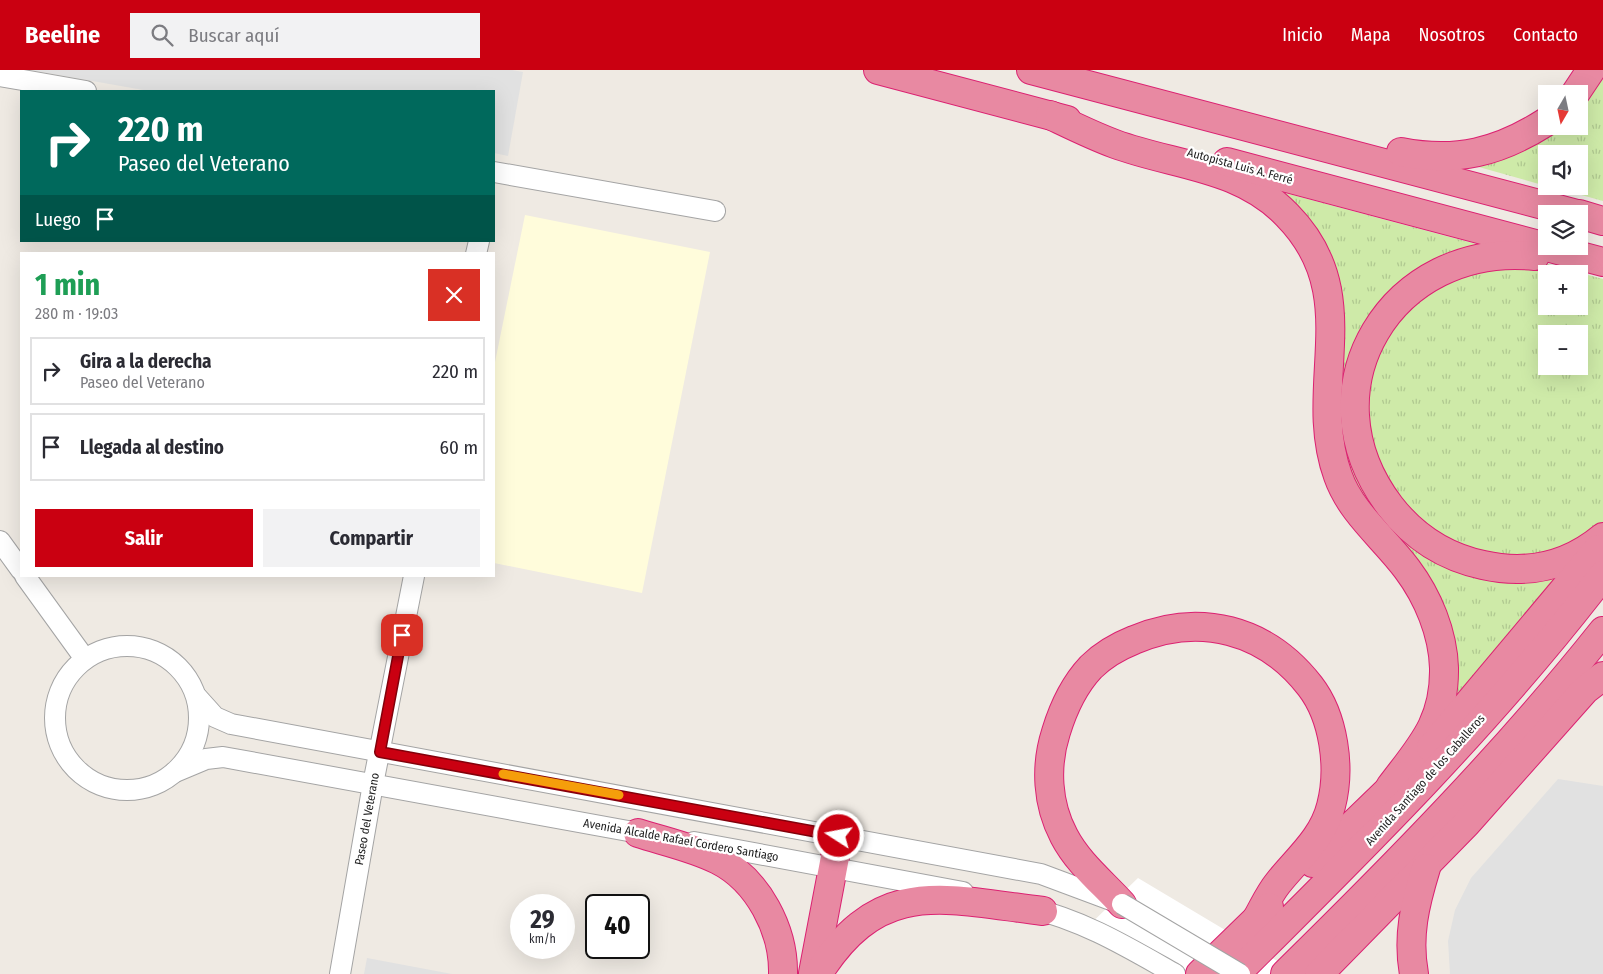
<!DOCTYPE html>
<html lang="es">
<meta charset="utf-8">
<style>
:root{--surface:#fff;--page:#f2f2f3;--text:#2b2b33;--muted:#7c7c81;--line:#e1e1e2;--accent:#ca0011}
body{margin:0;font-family:"Fira Sans Condensed",sans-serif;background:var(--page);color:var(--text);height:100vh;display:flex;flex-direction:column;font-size:19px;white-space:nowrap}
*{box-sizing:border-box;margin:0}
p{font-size:16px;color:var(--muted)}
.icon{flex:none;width:28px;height:28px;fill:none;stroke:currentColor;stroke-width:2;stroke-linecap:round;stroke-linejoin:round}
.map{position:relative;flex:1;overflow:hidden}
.details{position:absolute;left:20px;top:182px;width:475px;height:325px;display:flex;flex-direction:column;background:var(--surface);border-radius:0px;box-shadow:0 5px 20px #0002}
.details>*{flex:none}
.banner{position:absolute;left:20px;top:20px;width:475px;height:152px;border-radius:0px;box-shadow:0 5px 20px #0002;background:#00695c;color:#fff;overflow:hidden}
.needle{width:32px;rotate:189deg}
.buttons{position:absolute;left:1538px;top:15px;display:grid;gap:10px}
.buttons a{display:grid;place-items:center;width:50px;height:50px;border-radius:0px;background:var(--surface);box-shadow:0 5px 20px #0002;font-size:25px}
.speed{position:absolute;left:510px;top:824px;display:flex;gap:10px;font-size:25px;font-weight:700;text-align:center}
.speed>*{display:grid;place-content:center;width:65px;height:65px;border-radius:50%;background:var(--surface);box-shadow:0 5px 20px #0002;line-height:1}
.speed small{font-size:12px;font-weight:400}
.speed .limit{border:2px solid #111;border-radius:8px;background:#fff;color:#111}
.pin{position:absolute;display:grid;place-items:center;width:42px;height:42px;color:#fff;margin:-21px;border-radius:10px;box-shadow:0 2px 8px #0006}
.me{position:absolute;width:55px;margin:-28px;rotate:281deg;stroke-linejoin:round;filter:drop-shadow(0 0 4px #0008)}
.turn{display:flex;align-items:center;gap:18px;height:105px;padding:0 15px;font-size:22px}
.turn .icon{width:65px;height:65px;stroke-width:2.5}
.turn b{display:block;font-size:35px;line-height:42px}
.then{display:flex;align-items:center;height:48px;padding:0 15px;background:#0003;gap:10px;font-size:19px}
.round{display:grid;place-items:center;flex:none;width:52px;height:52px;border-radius:0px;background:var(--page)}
.overview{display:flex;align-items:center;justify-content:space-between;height:85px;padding:0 15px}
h1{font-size:30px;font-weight:700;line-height:38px;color:#1e9e55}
.cta{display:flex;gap:10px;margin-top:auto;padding:10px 15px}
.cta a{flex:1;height:58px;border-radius:0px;background:var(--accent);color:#fff;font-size:20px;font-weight:700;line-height:58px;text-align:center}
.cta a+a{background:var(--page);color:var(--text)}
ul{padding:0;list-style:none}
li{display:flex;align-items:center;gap:15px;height:68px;margin:0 10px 8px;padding:0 5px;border:2px solid var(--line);border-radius:0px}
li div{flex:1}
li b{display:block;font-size:19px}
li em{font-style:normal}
header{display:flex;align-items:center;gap:30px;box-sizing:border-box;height:70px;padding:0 25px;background:var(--accent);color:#fff}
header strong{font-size:24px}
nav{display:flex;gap:28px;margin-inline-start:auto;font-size:18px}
.search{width:350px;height:45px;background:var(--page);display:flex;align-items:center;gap:12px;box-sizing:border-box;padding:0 18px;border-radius:0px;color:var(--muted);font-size:19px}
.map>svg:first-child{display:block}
.education{fill:#fffcdb}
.grass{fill:url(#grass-tufts);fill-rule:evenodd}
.parking{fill:#e1e1e1}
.pier{fill:#fff}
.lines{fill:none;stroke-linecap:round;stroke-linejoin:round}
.minor-casing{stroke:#a4a4a4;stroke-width:22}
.highway-casing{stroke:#db2171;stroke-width:30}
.minor{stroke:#fff;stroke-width:20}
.highway{stroke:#e889a2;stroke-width:28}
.minor-bridge-casing{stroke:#a4a4a4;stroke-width:22;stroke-linecap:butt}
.minor-bridge{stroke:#fff;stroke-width:20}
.route-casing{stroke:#83000b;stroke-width:12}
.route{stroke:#ca0011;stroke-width:9}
.slow{stroke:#f59e0b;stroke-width:9}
.labels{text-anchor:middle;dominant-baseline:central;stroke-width:4.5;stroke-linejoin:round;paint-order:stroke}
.street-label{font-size:12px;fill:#1d1d1d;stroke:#fff}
</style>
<header>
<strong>Beeline</strong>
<div class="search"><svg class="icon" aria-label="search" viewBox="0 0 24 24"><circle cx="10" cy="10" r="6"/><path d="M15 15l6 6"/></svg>Buscar aquí</div>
<nav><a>Inicio</a><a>Mapa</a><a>Nosotros</a><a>Contacto</a></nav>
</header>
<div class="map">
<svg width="1603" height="904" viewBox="0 0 1603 904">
<defs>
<pattern id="grass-tufts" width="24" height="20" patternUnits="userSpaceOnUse" patternTransform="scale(1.25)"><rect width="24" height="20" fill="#ceeaa8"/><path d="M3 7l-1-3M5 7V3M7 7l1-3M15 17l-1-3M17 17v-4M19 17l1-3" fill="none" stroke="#b0c890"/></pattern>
</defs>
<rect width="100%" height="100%" fill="#efeae3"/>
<path class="education" d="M 525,145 L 710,182 L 642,523 L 494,493 L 494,297 Z"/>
<g class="grass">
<path d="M 1603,0 L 1603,131 L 1549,116 L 1579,116 L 1579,84 L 1546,84 L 1546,116 L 1461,92 L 1551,56 L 1579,56 L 1579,31 Z"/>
<path d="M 1266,118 L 1491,178 L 1435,192 L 1414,202 L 1390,225 L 1345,329 L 1413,473 L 1555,500 L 1563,508 L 1458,634 L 1450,628 L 1453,611 L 1380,460 L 1340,388 L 1340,234 Z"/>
<path d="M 1543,193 L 1603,209 L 1603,457 L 1541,489 L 1457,481 L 1387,424 L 1362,336 L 1386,259 L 1447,205 ZM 1546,204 L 1579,204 L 1579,236 L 1546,236 ZM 1546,264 L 1579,264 L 1579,296 L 1546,296 Z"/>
</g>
<g class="parking">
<path d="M 30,0 L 512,0 L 523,2 L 508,86 L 494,83 L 494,21 L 149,21 Z"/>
<path d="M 1558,709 L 1603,716 L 1603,904 L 1450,904 L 1448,871 L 1455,840 L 1471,808 Z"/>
<path d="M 367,888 L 452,904 L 364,904 Z"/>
</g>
<path class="pier" d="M 1138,808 L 1299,904 L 1156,904 L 1097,872 L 1079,865 Z"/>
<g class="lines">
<defs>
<g id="minor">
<path d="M 0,6 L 86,21"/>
<path d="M 494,102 L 715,141"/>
<path d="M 476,184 L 479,171"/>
<path d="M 0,471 L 21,500"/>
<path d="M 25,506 L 85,589"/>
<circle cx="127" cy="648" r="72"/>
<path d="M 197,627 L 215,647 L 231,654 L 1041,804 L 1116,832"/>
<path d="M 175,702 L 206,689 L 223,687 L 650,765"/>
<path d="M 694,772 L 963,822"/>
<path d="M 1030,838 C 1083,850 1129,878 1175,904"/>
<path d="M 340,904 L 373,714 L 414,506"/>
</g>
<g id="highway">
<path d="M 878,0 L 1067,50"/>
<path d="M 1031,0 L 1577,144"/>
<path d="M 1575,24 L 1591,0"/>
<path d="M 1050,45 C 1071,55 1093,66 1115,74 C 1175,96 1240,96 1287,145 C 1367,226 1305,315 1338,406 C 1351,443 1384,468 1407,499 C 1428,527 1443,563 1444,598 C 1445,653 1420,677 1390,717"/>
<path d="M 1401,82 C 1456,93 1499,82 1546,52"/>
<path d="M 1227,92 L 1603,192"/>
<path d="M 1579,144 L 1603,151"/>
<path d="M 1535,186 C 1392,171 1301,319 1390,436 C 1414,467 1445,487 1483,495 C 1527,505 1568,496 1603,467"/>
<path d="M 1431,678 L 1598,479"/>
<path d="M 638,763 C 663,771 695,778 718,790 C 758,810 784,860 783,904"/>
<path d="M 1313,793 L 1403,706"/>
<path d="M 1122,834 C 1102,812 1078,793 1064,766 C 1047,734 1045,696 1056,662 C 1063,639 1074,615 1091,597 C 1103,585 1119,576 1134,570 C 1199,542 1266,559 1310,616 C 1334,647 1341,698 1331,736 C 1323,768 1298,788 1278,813 C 1269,824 1263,838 1256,850"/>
<path d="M 813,903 L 839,766"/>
<path d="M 818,904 C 880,806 943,829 1043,841"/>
<path d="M 1200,904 L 1269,837"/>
<path d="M 1236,904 C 1364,777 1493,649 1603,505"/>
<path d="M 1285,904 C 1396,795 1506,683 1603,561"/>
<path d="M 1319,904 L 1466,754 L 1585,620 L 1603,606"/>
<path d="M 1414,904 C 1407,866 1415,834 1426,798"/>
</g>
</defs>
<use href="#minor" class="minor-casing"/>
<use href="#highway" class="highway-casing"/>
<use href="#minor" class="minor"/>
<use href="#highway" class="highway"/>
<defs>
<path id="minor-bridge" d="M 1122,834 L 1240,904"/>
</defs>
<use href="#minor-bridge" class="minor-bridge-casing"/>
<use href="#minor-bridge" class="minor-bridge"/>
</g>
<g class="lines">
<defs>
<path id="route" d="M 402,565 L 380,682 L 839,766"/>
</defs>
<use href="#route" class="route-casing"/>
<use href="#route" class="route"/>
<path class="slow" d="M 503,704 L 619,725"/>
</g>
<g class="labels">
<g class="street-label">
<text transform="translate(1240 96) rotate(15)">Autopista Luis A. Ferré</text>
<text transform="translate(1425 710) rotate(-48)">Avenida Santiago de los Caballeros</text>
<text transform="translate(367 749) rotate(-80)">Paseo del Veterano</text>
<text transform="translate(681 770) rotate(10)">Avenida Alcalde Rafael Cordero Santiago</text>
</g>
</g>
</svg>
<div class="buttons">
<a><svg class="needle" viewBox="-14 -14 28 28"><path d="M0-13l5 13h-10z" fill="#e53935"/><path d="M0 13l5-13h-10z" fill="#7c7c81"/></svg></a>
<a><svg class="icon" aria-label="sound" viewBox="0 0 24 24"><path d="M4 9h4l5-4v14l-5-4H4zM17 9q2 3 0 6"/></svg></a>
<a><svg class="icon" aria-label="layers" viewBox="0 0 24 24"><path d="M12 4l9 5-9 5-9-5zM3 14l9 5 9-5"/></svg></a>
<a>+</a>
<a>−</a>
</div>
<div class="speed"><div>29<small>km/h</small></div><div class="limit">40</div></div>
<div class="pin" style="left:402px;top:565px;background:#d93025"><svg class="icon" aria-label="arrive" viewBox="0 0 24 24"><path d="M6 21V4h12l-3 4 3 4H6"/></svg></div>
<svg class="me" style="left:839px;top:766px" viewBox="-20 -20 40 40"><circle r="17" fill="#ca0011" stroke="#fff" stroke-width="3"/><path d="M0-11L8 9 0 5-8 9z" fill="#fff"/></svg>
<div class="banner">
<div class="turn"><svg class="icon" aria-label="right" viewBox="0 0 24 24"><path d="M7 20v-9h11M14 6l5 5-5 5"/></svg><div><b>220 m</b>Paseo del Veterano</div></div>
<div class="then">Luego<svg class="icon" aria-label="arrive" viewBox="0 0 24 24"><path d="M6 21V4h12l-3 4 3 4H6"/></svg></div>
</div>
<section class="details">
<div class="overview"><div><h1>1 min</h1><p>280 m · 19:03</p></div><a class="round" style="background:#d93025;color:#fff"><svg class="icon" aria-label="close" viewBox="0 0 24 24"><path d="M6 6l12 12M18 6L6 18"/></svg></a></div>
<ul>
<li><svg class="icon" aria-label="right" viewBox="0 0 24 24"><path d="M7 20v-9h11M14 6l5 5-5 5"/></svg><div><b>Gira a la derecha</b><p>Paseo del Veterano</p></div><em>220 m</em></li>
<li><svg class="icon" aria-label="arrive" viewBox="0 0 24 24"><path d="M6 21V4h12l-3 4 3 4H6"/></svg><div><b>Llegada al destino</b></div><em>60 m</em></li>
</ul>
<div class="cta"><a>Salir</a><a>Compartir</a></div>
</section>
</div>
